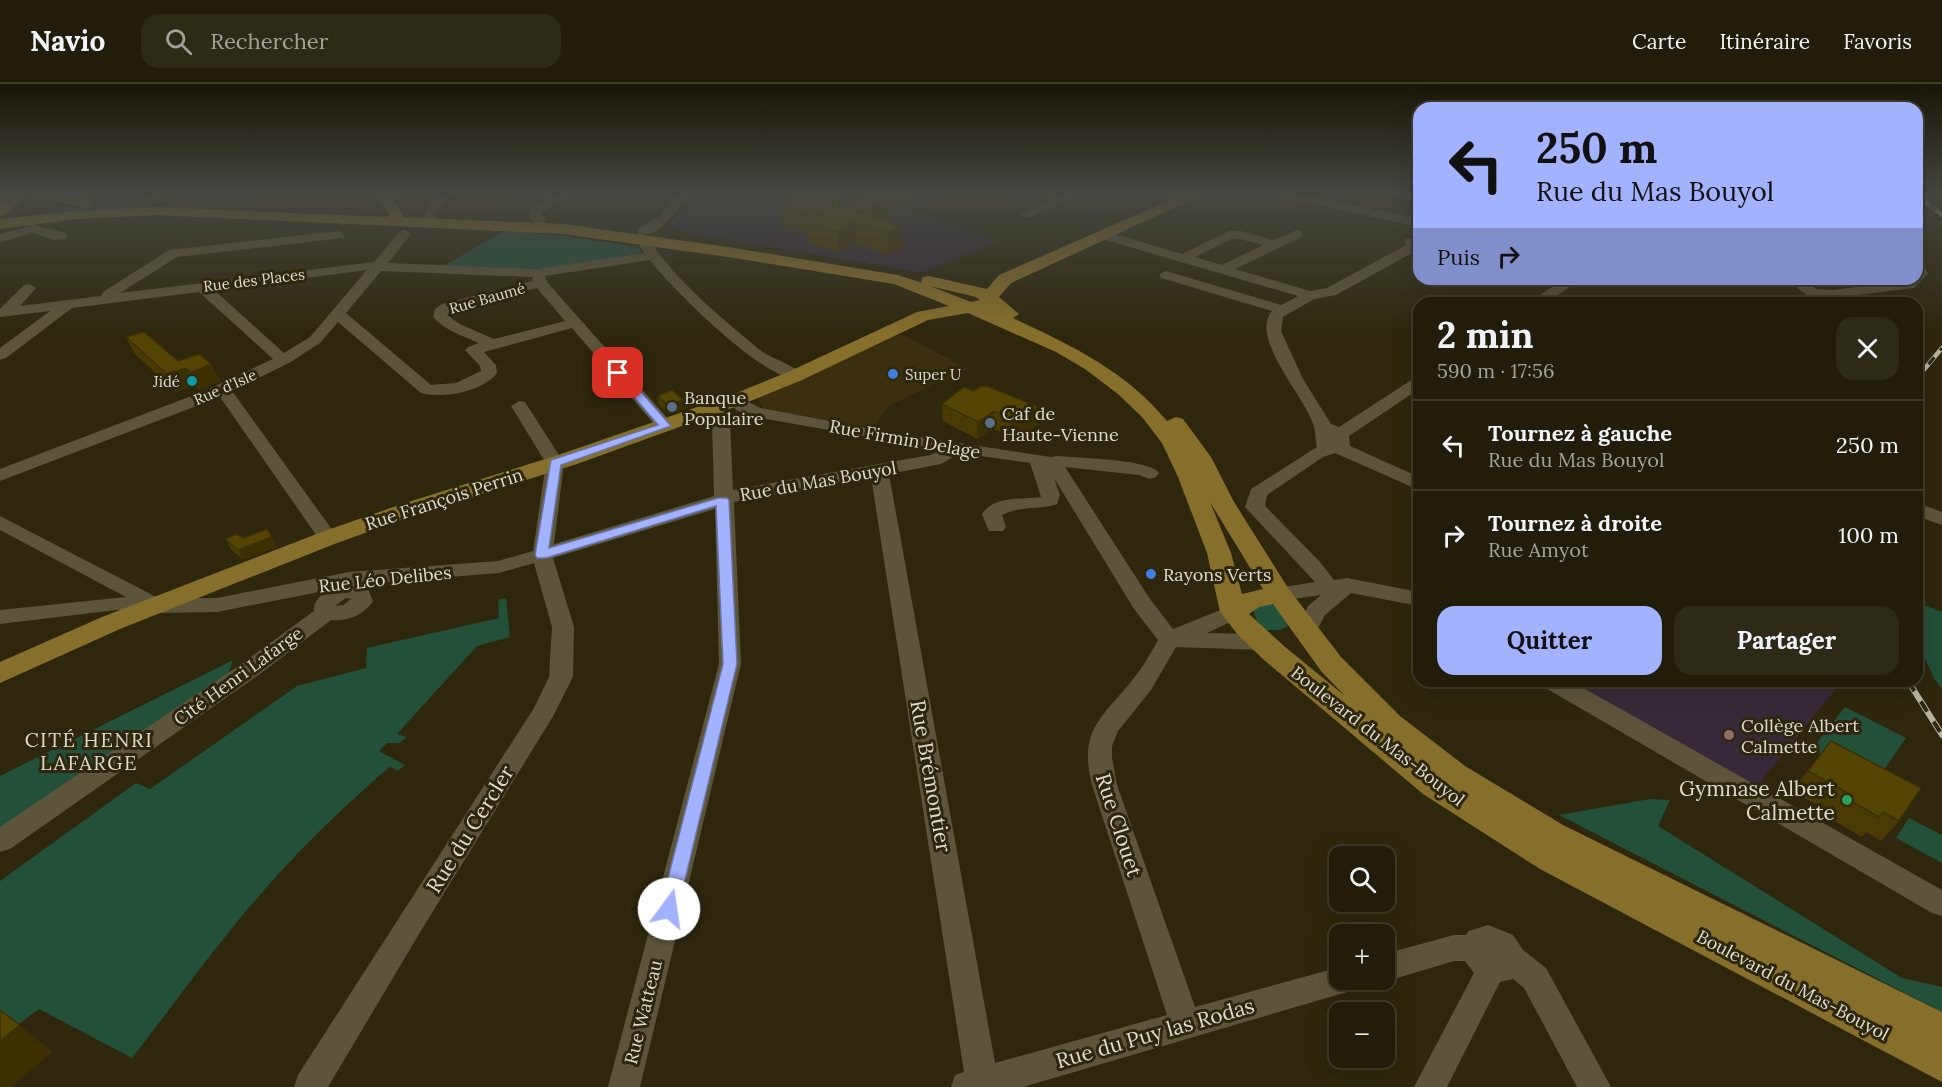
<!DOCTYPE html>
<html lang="fr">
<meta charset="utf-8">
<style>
:root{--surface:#221d0a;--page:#2e2a18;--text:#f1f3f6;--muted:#a2a29c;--line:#3f3b2b;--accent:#a2b2fd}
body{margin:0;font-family:Lora,serif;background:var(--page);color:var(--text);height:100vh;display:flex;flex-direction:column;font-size:22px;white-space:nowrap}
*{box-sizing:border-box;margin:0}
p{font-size:20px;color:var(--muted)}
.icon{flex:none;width:33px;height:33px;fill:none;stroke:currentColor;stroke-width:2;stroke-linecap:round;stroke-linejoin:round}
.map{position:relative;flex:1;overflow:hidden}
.panel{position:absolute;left:1413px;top:213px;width:510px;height:390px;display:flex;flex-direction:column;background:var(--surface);border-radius:18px;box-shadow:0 6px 24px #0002,0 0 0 2px var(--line)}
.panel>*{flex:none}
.top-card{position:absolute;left:1413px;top:18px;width:510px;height:183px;border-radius:18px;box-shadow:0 6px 24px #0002,0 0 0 2px var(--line);background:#a2b2fd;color:#111;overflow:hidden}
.controls{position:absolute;left:1329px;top:762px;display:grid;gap:12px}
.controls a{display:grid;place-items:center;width:66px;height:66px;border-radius:12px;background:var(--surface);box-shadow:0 6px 24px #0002,0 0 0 2px var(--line);font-size:30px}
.pin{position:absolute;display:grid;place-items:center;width:51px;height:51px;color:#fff;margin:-26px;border-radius:12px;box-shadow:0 3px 9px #0006}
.me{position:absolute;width:66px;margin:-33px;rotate:14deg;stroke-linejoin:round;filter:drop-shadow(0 0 4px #0008)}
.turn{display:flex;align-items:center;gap:21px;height:126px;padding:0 24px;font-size:27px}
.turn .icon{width:78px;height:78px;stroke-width:2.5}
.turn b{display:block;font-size:42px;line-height:51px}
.then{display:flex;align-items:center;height:57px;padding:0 24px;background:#0003;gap:12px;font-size:22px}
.round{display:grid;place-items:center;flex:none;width:63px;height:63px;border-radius:18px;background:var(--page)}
.head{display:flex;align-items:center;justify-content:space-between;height:102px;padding:0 24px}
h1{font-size:36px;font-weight:700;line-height:45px}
.action{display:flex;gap:12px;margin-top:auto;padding:12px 24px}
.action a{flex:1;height:69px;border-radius:18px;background:var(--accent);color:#111;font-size:24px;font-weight:700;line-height:69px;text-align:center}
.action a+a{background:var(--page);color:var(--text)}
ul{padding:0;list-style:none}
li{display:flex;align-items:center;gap:18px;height:90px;padding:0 24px;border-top:2px solid var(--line)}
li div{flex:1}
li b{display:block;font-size:22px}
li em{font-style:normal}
header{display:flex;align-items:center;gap:36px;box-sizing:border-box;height:84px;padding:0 30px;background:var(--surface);border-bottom:2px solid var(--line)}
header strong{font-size:28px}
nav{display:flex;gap:33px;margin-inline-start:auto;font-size:21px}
.search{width:420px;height:54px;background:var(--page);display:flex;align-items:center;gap:15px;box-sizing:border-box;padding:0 21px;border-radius:18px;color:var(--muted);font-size:22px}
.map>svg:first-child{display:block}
.built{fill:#3a300f}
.education{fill:#372a38}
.green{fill:#225038}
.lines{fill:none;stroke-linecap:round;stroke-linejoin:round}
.minor{fill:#5d553b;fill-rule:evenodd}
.major{fill:#866f2a;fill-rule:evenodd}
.rail-far2-casing{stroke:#b7b3a1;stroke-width:4}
.rail-far1-casing{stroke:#b7b3a1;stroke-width:4.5}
.rail-casing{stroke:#b7b3a1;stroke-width:6}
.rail-far2{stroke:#2e270e;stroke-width:2;stroke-dasharray:8;stroke-linecap:butt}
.rail-far1{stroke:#2e270e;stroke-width:3;stroke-dasharray:9;stroke-linecap:butt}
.rail{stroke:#2e270e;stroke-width:4;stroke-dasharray:12;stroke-linecap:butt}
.wall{fill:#493b03}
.shaded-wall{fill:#3c3003}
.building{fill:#554504;stroke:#3c3003;stroke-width:1.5}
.route{fill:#a2b2fd;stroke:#6974a4;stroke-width:1.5}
.shop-dot{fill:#3f7fe0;stroke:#2e270e;stroke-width:2}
.culture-dot{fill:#0f9aa8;stroke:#2e270e;stroke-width:2}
.service-dot{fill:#5c6f8a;stroke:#2e270e;stroke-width:2}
.education-dot{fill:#8d6e63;stroke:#2e270e;stroke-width:2}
.leisure-dot{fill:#2e9e5b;stroke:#2e270e;stroke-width:2}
.labels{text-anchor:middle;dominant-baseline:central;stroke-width:6;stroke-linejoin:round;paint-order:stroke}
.far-street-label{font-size:15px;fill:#dfdbcc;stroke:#2e270e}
.far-poi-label{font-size:15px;fill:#dfdbcc;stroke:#2e270e;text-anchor:start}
.poi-label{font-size:18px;fill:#dfdbcc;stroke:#2e270e;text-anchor:start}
.street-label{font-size:18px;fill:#dfdbcc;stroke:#2e270e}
.neighbourhood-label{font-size:20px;letter-spacing:1.5px;fill:#dfdbcc;stroke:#2e270e}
.near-street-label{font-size:21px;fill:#dfdbcc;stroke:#2e270e}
.near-poi-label{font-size:21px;fill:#dfdbcc;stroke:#2e270e;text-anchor:end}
</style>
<header>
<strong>Navio</strong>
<div class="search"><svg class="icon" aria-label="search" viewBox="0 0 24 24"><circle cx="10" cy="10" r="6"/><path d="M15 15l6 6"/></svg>Rechercher</div>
<nav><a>Carte</a><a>Itinéraire</a><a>Favoris</a></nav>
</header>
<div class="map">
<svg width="1942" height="1003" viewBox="0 0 1942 1003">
<rect width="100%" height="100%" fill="#2e270e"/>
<path class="built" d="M 901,250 L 968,285 L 890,321 L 872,344 L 763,325 L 757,314 Z"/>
<g class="education">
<path d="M 697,109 L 967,109 L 975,112 L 930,118 L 911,124 L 997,157 L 923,189 L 682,147 L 670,142 L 680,127 L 691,128 L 687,121 L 692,111 Z"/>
<path d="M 1564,597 L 1842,597 L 1755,705 Z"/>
</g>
<g class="green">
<path d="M 93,122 L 173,125 L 46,132 L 52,123 Z"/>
<path d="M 505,146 L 566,152 L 638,163 L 642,167 L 638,171 L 546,185 L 444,182 Z"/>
<path d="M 506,514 L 510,553 L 477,562 L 397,650 L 407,653 L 399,659 L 387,659 L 379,667 L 405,681 L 398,687 L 390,683 L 381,690 C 348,720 316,749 286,782 C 230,841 182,910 132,974 L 39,925 L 0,954 L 0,797 L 136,699 L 150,705 L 297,602 L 366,584 L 367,564 L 499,534 L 498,516 Z"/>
<path d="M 1917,514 L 1919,519 L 1942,528 L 1942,605 L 1935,596 L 1917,557 Z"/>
<path d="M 1269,520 L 1275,521 L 1289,538 L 1287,543 L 1280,546 L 1265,546 L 1256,536 L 1253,524 Z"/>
<path d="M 233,576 L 225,597 L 0,748 L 0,692 Z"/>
<path d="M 1845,623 L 1906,654 L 1875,698 L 1812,665 Z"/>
<path d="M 1650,715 L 1670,716 L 1658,742 L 1902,894 L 1942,903 L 1942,928 L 1559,731 Z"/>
<path d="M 1909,734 L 1942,751 L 1942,779 L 1896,754 Z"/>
</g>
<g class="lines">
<g class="minor">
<path d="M 148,109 L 167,109 L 143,119 L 137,115 Z"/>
<path d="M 441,109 L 454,109 L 439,124 L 434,134 L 426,134 L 424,131 L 429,120 Z"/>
<path d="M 559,109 L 574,109 L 541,129 L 546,137 L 544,140 C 538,141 533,139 529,133 L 531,124 Z"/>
<path d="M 676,109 L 688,109 C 678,124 660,155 639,150 L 637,147 L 639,144 L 660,132 Z"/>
<path d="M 1065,109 L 1082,109 L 1030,133 L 1026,134 L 1020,130 Z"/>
<path d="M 1166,109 L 1185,109 L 1194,114 L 1188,118 Z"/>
<path d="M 1274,109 L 1298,109 L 1419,135 L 1419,143 L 1280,113 Z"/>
<path d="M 1402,109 L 1419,109 L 1419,115 L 1404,112 Z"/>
<path d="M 34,141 L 66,149 L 67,152 L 66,155 L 54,156 L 33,149 L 0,158 L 0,150 Z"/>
<path d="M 405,146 L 411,150 L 388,179 L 538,185 L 645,169 L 639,162 L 646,158 L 651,159 C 681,201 720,233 760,266 C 772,276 793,279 803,292 L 801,295 C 770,303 669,202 650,176 L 545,192 L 547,198 L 671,338 L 674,342 L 671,346 L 659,346 L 572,244 L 484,268 L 496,281 L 497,289 C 482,308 443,315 421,309 L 338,238 L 320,259 L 289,279 L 232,307 L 338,454 L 335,458 L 321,458 L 220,313 L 0,397 L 0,385 L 202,308 L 273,275 L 199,208 L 72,224 L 6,274 L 0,276 L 0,264 L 50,227 L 0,233 L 0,225 L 24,201 L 29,200 L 36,204 L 20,222 L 101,212 L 103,208 L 169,166 L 339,147 L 345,151 L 344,154 L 177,173 L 120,209 L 374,178 L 400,147 ZM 367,186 L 310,253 L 284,269 L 214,206 ZM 381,187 L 532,193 L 533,197 L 442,220 L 435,225 L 433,233 C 444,246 463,252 479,259 L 468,263 L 465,266 L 480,282 L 481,287 L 456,299 L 431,301 L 346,229 ZM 537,204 L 565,237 L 494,255 L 460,240 L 447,231 L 452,226 Z"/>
<path d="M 1297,146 L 1302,147 L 1303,150 L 1302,153 L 1235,185 L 1310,207 L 1327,204 L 1406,161 L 1404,158 L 1405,155 L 1415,155 L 1419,160 L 1419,165 L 1336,211 L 1314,215 L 1283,233 L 1281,247 L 1303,295 L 1331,340 L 1339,343 L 1413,295 L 1419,293 L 1419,305 L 1349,352 L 1350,362 L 1419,393 L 1419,406 L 1335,369 L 1323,373 L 1267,411 L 1265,422 L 1320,478 L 1334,496 L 1347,494 L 1419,508 L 1419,522 L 1351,509 L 1325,531 L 1314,552 L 1306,554 L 1298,552 L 1295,547 L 1308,522 L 1321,511 L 1279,517 L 1272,515 L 1268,510 L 1272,505 L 1315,498 L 1245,423 L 1251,405 L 1317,363 C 1315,355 1316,347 1313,340 C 1305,313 1249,254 1272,227 L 1161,194 L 1159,191 L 1166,187 L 1281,221 L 1298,212 L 1099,154 L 1098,151 L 1104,147 L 1182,170 L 1229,147 L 1241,147 L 1273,156 ZM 1231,155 L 1240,155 L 1263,161 L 1222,181 L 1195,173 Z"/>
<path d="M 1917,177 L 1922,178 L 1928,189 L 1914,204 L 1833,214 L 1808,212 L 1786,195 L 1802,195 L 1816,205 L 1833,206 L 1905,197 L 1917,195 Z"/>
<path d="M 1565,195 L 1581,195 L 1548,218 L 1518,219 L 1520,216 L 1538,212 Z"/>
<path d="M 736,311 L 760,324 L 894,349 L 1051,373 L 1057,372 C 1076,374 1150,375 1159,389 L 1156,393 L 1150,395 L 1139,391 L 1065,383 L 1150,515 L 1173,545 L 1233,521 L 1241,523 L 1244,528 L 1241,533 L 1207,549 L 1262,550 L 1270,553 L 1273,558 L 1270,563 L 1262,566 L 1176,563 L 1151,606 L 1118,647 L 1112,662 L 1112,674 L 1117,701 L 1195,923 L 1340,883 L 1340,896 L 1358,896 L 1354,906 L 1023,1003 L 951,1003 L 955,991 L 964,988 L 871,393 L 734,418 L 741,580 L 640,1003 L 608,1003 L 719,580 L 715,425 L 553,474 L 574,543 L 573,593 L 552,634 L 422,845 L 328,1003 L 294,1003 L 298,991 L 534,624 L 549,593 L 552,543 L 534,479 L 499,489 L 352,501 L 368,505 L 373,517 C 364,531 347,538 331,536 L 260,590 L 10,765 L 0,768 L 0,743 L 244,578 L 314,527 C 313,518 321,510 329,506 L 217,528 L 155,529 L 116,526 L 0,540 L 0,526 L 126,513 L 0,446 L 0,432 L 160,515 L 217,514 L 349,488 L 498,477 L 533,467 L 546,379 L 511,322 L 519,317 L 525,318 L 564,379 L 554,460 L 714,412 L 712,337 L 705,324 L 713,319 L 719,320 L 730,337 L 733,406 L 930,371 L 942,366 L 749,332 L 736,326 L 728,316 ZM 960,369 L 1030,379 L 1041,413 C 1021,416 995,411 982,430 L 989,447 L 1003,447 L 1006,443 L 1002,431 C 1017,422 1040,426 1057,420 L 1060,411 L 1054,394 L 1134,525 L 1158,556 C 1150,571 1141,586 1130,599 C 1099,636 1079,648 1092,701 L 1167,931 L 995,979 L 889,390 L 941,380 ZM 346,514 L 351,515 L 343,521 L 335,522 Z"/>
<path d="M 1917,419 L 1942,428 L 1942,441 L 1917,432 Z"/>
<path d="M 1540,597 L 1571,597 L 1942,806 L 1942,832 L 1932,829 L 1544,603 Z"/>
<path d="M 1488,841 L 1513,851 L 1523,866 L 1546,884 L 1611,1003 L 1577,1003 L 1524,904 L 1513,895 L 1500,898 L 1447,1003 L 1414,1003 L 1474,889 L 1465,877 L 1454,877 L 1384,898 L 1378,896 L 1384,896 L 1384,870 L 1454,851 L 1466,851 L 1469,847 Z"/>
</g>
<g class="major">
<path d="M 13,109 L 29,109 L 5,131 L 0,132 L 0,120 Z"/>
<path d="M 32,109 L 60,109 L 93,117 L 95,120 L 88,124 L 34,112 Z"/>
<path d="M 379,109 L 393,109 L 393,116 L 403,130 L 402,133 L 563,140 L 728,163 L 898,191 L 922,199 L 921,197 L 923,193 L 929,192 L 987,205 L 999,191 L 1186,109 L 1206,109 L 1011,199 L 999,213 L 1019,230 L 1013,234 C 1071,261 1126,287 1167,337 L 1176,333 L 1183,335 L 1211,373 L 1234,418 L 1288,504 L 1341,573 L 1400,632 L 1465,682 L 1563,741 L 1942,928 L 1942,998 L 1540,785 L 1423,710 L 1264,576 L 1238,551 L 1220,528 L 1207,469 L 1178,393 L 1162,359 L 1142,333 L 1118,310 L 1085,285 L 1056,268 L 968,229 L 928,236 L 802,296 L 743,320 L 577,380 L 418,430 L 337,459 L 120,545 L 0,599 L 0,578 L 102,533 L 319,449 L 402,420 L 561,370 L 729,312 L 788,288 L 917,228 L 949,222 L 894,200 L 728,173 L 563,150 L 157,131 L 77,135 L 0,145 L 0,135 L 77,127 L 157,123 L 387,133 L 389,130 L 379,116 ZM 930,202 L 976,213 L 980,216 L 971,218 ZM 1210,418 L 1263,505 L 1242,510 L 1231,469 ZM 1273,520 L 1321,587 L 1345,612 L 1284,562 L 1249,530 L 1259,523 Z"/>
</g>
<defs>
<path id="rail-far2" d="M 1917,111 L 1942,131"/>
<path id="rail-far1" d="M 1917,294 L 1942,264"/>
<path id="rail" d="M 1908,597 L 1942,651"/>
</defs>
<use href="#rail-far2" class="rail-far2-casing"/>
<use href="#rail-far1" class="rail-far1-casing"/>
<use href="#rail" class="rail-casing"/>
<use href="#rail-far2" class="rail-far2"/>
<use href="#rail-far1" class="rail-far1"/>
<use href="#rail" class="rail"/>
</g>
<g class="wall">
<path d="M 873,109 L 918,109 L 918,116 L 896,125 L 893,124 L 893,135 L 888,137 L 902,142 L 903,164 L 889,171 L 857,160 L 839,169 L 808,159 L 807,149 L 783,145 L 780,123 L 807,116 L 835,113 L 839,125 L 873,110 Z"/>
<path d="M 126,253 L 178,277 L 211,280 L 220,297 L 200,306 L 195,301 L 176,308 L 135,270 Z"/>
<path d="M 964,303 L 1038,340 L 1023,350 L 1010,352 L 993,345 L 977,355 L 943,337 L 942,320 Z"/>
<path d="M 657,312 L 683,316 L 685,325 L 669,330 L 659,321 Z"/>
<path d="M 243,454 L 277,463 L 243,476 L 231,465 L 225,455 Z"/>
<path d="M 1831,657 L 1899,737 L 1881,757 L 1866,748 L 1862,753 L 1833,736 L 1836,732 L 1792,707 Z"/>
</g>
<g class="shaded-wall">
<path d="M 908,109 L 918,109 L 918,116 L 896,125 L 896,115 Z"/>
<path d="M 892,114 L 893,135 L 873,144 L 858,128 Z"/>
<path d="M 855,138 L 857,160 L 839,169 L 837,147 Z"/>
<path d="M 902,142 L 903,164 L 889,171 L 887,149 Z"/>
<path d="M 211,280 L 220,297 L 200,306 L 191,289 Z"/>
<path d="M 186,284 L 195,301 L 176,308 L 167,290 Z"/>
<path d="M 683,316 L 685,325 L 669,330 L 668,321 Z"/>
<path d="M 1038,323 L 1038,340 L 1023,350 L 1010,352 L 1010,334 Z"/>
<path d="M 994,327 L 993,345 L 977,355 L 978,338 Z"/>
<path d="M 272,453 L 277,463 L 243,476 L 238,466 Z"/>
<path d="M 20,941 L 52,968 L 11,1003 L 0,1003 L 0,957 Z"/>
</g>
<g class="building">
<path d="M 875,109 L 892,114 L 858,128 L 902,142 L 887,149 L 855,138 L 837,147 L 806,137 L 823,130 L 780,123 L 796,113 L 807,116 L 809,111 L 835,110 L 835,113 L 838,113 L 839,125 Z"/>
<path d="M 878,109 L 908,109 L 896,115 Z"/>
<path d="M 144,248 L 178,277 L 199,270 L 211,280 L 191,289 L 186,284 L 167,290 L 126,253 Z"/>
<path d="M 981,302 L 987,302 L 1038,323 L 1023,333 L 1010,334 L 994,327 L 978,338 L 942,320 L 964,303 L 973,307 Z"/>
<path d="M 672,306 L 683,316 L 668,321 L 657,312 Z"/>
<path d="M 267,445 L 272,453 L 238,466 L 225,455 L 237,450 L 243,454 Z"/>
<path d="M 1831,657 L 1921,704 L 1899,737 L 1883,728 L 1879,733 L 1849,716 L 1853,712 L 1808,687 Z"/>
<path d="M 0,926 L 20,941 L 0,957 Z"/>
</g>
<linearGradient id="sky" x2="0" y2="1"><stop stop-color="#191508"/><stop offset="0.44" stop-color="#464741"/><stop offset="1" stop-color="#464741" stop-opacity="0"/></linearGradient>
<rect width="1942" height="250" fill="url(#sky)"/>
<path class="route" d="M 618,285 L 622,286 L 671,342 L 561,381 L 549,464 L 718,414 L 727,414 L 729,416 L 737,580 L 678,825 L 675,831 L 669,833 L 662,831 L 660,825 L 723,580 L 716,422 L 546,474 L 537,474 L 535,471 L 551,376 L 658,341 L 615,291 L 615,286 Z"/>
<g class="shop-dot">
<circle cx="893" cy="290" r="6"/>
<circle cx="1151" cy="490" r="6"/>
</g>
<circle class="culture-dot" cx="192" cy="297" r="6"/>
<g class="service-dot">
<circle cx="672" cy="323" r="6"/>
<circle cx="990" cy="339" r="6"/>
</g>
<circle class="education-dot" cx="1729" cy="651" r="6"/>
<circle class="leisure-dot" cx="1847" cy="716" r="6"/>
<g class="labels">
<g class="far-street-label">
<text transform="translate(254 196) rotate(-7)">Rue des Places</text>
<text transform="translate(487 214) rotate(-16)">Rue Baumé</text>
<text transform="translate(225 303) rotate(-24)">Rue d'Isle</text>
</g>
<g class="far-poi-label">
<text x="905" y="290">Super U</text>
<text x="180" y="297" text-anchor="end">Jidé</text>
</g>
<g class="poi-label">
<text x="684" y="313">Banque<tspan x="684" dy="21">Populaire</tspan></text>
<text x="1002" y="329">Caf de<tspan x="1002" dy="21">Haute-Vienne</tspan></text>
<text x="1163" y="490">Rayons Verts</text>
<text x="1741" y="641">Collège Albert<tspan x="1741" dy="21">Calmette</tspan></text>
</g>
<g class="street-label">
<text transform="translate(905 355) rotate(10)">Rue Firmin Delage</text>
<text transform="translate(818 397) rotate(-10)">Rue du Mas Bouyol</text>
<text transform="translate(444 415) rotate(-18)">Rue François Perrin</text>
<text transform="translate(385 495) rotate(-6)">Rue Léo Delibes</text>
<text transform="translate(238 592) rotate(-36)">Cité Henri Lafarge</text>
<text transform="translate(1378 652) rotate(38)">Boulevard du Mas-Bouyol</text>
<text transform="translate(1793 901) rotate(28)">Boulevard du Mas-Bouyol</text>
<text transform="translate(643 928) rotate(-76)">Rue Watteau</text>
</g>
<g class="neighbourhood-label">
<text x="89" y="655">CITÉ HENRI<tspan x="89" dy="23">LAFARGE</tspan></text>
</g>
<g class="near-street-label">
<text transform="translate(931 692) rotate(80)">Rue Brémontier</text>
<text transform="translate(1119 741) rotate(72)">Rue Clouet</text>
<text transform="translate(470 745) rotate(-58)">Rue du Cercler</text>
<text transform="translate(1155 949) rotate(-16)">Rue du Puy las Rodas</text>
</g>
<g class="near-poi-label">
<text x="1835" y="704">Gymnase Albert<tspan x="1835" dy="24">Calmette</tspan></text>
</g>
</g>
</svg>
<div class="controls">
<a><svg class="icon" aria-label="search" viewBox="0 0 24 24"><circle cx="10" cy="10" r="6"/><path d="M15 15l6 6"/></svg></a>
<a>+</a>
<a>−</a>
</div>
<div class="pin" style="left:618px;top:289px;background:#d93025"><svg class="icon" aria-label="arrive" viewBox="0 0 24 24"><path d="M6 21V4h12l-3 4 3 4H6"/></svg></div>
<svg class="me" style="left:669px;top:825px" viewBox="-20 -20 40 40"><circle r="19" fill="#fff"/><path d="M0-13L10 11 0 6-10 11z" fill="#a2b2fd"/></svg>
<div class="top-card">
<div class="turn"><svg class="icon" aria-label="left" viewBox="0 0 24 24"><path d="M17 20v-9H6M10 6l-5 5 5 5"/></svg><div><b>250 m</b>Rue du Mas Bouyol</div></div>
<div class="then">Puis<svg class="icon" aria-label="right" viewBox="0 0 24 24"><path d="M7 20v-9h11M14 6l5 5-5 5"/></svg></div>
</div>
<section class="panel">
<div class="head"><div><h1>2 min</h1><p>590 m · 17:56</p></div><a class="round"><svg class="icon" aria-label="close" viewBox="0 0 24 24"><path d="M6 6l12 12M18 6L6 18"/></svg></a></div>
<ul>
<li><svg class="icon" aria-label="left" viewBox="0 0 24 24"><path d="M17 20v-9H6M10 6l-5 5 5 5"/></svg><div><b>Tournez à gauche</b><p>Rue du Mas Bouyol</p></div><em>250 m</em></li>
<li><svg class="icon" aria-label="right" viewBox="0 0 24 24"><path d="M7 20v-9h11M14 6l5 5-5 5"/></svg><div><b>Tournez à droite</b><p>Rue Amyot</p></div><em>100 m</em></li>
</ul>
<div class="action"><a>Quitter</a><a>Partager</a></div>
</section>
</div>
